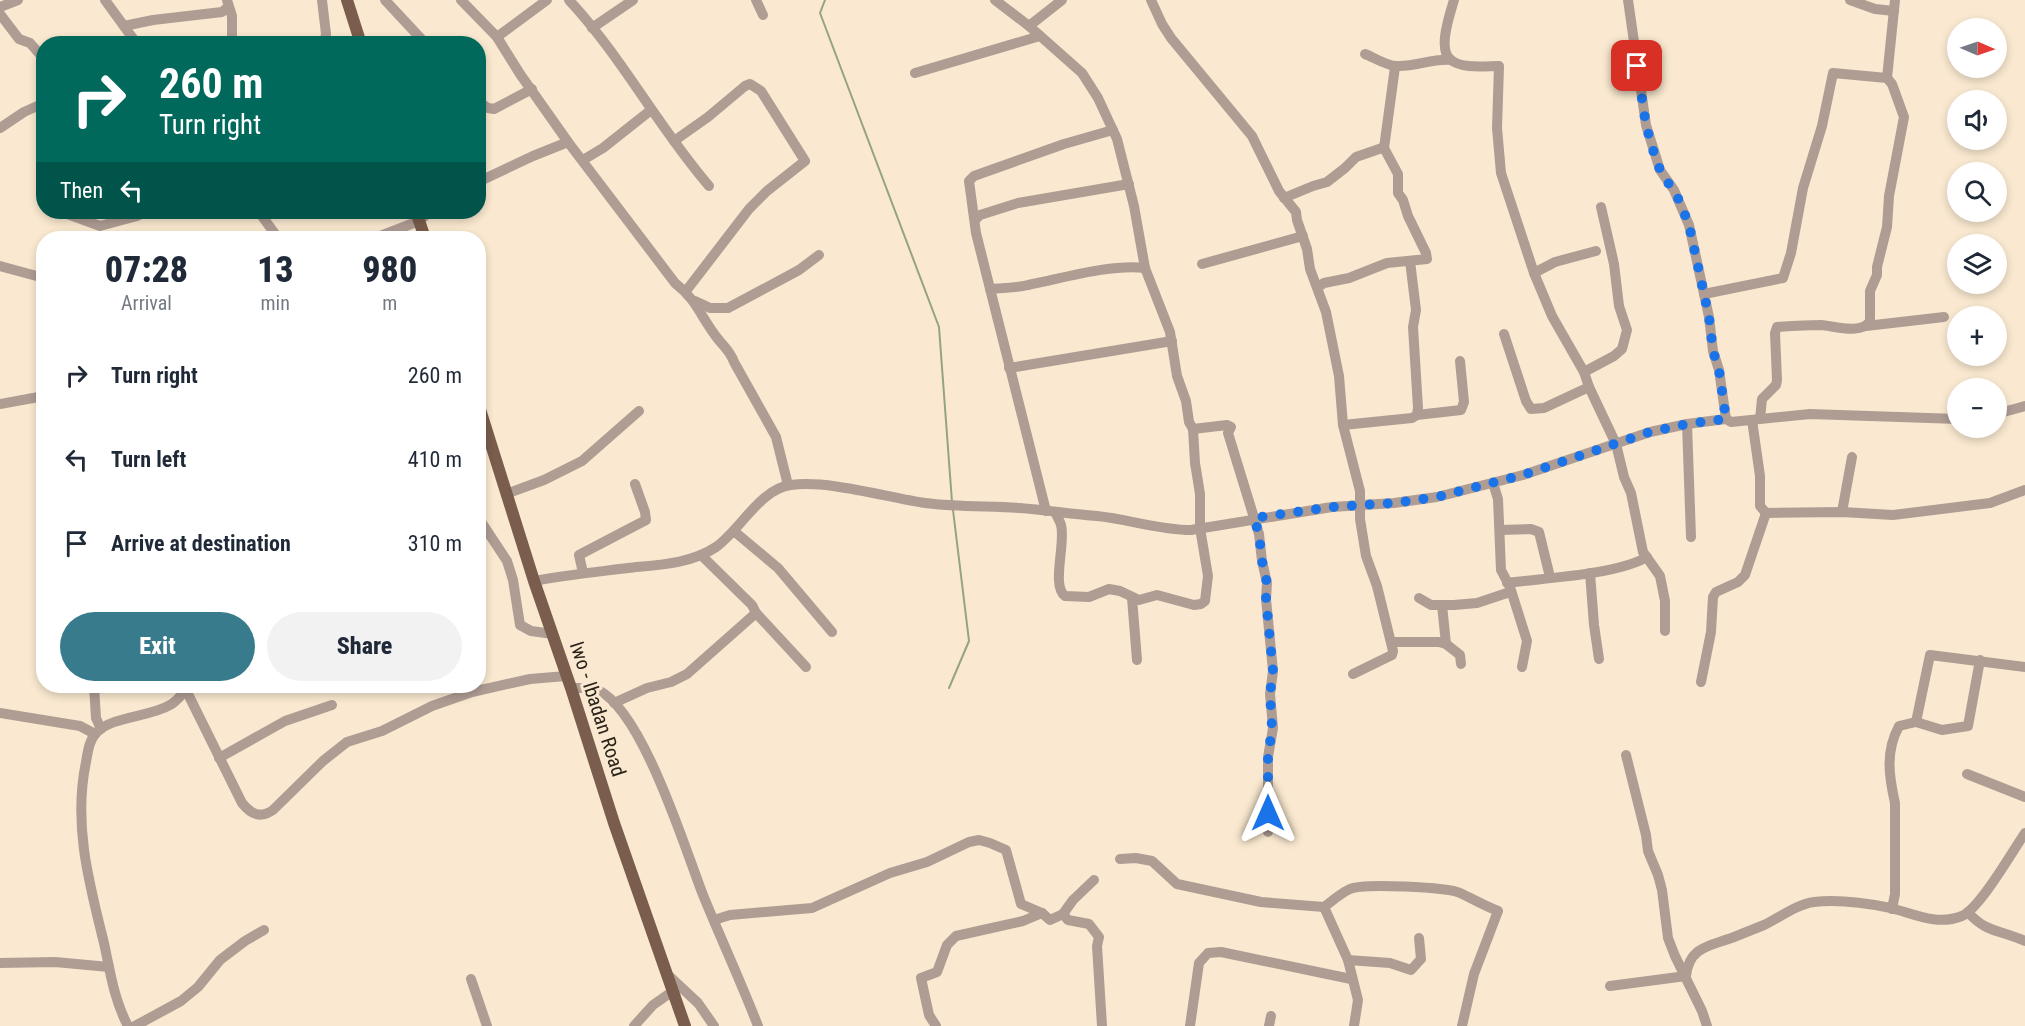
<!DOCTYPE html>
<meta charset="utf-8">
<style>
:root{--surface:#fff;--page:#f2f2f3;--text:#1f2937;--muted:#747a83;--accent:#387b8c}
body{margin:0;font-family:"Roboto Condensed",sans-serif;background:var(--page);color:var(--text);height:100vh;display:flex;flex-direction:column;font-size:22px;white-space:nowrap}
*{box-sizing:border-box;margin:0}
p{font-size:20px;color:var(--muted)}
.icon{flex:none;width:33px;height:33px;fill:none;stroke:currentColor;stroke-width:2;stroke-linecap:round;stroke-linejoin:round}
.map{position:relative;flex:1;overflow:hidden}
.sheet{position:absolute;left:36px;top:231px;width:450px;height:462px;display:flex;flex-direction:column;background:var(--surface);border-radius:24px;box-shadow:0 3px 9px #0003}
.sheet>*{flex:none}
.top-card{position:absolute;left:36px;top:36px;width:450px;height:183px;border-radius:24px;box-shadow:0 3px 9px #0003;background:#00695c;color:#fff;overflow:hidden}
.needle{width:39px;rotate:92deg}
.buttons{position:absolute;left:1947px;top:18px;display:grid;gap:12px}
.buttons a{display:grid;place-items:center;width:60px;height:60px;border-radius:50%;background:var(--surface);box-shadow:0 3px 9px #0003;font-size:30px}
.pin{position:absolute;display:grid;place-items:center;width:51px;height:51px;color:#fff;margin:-26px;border-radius:12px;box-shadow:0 3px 9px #0006}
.me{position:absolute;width:66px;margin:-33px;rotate:0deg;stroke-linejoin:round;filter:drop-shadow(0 0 4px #0008)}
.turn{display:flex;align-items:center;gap:21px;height:126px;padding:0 24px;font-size:27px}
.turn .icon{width:78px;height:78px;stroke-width:2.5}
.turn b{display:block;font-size:42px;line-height:51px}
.then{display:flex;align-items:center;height:57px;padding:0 24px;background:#0003;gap:12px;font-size:22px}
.eta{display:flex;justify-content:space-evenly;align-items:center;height:102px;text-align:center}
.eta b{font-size:36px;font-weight:800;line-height:42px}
.cta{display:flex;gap:12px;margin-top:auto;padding:12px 24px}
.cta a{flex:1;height:69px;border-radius:36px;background:var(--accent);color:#fff;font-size:24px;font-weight:800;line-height:69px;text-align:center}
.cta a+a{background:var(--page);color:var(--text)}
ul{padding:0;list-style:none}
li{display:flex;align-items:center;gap:18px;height:84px;padding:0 24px}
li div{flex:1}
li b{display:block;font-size:22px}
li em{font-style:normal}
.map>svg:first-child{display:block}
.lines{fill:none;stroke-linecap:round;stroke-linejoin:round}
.stream{stroke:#94a285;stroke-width:2}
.minor{stroke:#af9d94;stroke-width:10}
.major{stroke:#7a5d4c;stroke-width:12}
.route{stroke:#1a73e8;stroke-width:10;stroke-dasharray:0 18}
.labels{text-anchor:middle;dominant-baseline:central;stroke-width:6;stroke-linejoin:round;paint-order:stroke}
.street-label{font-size:20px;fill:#2a241b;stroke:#fae9d0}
</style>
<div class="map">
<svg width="2025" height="1026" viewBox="0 0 2025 1026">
<rect width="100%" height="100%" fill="#fae9d0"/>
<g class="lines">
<g class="stream">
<path d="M 825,0 L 820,13 L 939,327 L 952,502"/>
<path d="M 949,688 L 969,641 L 953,510"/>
</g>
<g class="minor">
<path d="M 105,0 L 137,44"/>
<path d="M 227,0 L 232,16 L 232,44"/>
<path d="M 322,0 L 326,34 L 324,44"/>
<path d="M 385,0 L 426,44"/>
<path d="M 461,0 L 497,37 L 520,74 L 568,142 L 675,283 C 698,301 701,318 718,339 C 725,348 730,351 734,362 L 776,437 L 788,485"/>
<path d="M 569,0 C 622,57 658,127 709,186"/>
<path d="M 756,0 L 763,15"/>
<path d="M 995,0 L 1029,26 L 1082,73 L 1098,98 L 1117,139 L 1134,206 L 1145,268 L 1170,332 L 1177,376 L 1186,401 L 1189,422 L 1193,429 L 1195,463 L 1200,494 L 1200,528 L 1208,576 L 1205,601 L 1201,604 L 1194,605 L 1157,595 L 1139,600 L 1120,591 L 1109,589 L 1089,597 L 1065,596 C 1051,586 1066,543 1061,525 C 1060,521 1057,516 1055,512"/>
<path d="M 1151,0 L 1162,24 L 1171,38 L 1252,136 L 1279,191 L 1296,212 L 1297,220 L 1307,249 L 1310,269 L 1326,312 L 1339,376 L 1343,425 L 1360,491 L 1360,519 L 1366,556 L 1377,586 L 1393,651 L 1392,655 L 1353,674"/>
<path d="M 1454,0 C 1450,14 1437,50 1451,60 C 1462,69 1485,66 1499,66 L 1497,128 L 1501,173 L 1534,273 L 1552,316 L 1584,372 L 1589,387 L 1616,444 L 1624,477 L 1631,493 L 1643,552 L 1660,576 L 1665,601 L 1665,631"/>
<path d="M 1628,0 L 1646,125 L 1660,170 L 1674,190 L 1689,225 L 1709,317 L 1713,351 L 1719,370 L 1726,419"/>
<path d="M 1850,0 L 1875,9 L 1894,11"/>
<path d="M 0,7 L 18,0"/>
<path d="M 0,14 L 19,39 L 30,43 L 44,59"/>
<path d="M 124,26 L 153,20 L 222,12 L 228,7"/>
<path d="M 1029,26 L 1062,0"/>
<path d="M 592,28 L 633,0"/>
<path d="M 497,37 L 547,0"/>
<path d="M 1365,54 C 1375,58 1387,66 1397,66 C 1415,67 1433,58 1451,60"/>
<path d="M 915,73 L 1040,36"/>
<path d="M 478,101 L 488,108 L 494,109 L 532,89"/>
<path d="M 0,128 L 24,112 L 44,103"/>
<path d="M 674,141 L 708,117 L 745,86 L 750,84 L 761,91 L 805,161 L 767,191 L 749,209 L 686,291"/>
<path d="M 1384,148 L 1395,67"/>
<path d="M 583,160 L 603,148 L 651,110"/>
<path d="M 478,182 L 533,156 L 568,142"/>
<path d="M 1284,198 L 1313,186 L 1327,182 L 1345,168 L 1356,157 L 1382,148 L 1384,148 L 1398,174 L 1398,193 L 1403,200 L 1408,216 L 1426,253 L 1427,259 L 1387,263 L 1349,278 L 1324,283 L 1318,287"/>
<path d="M 62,212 L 100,226 L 137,216 L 145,212"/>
<path d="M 259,212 L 278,238"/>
<path d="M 975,220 L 980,215 L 1018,203 L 1129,184"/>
<path d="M 375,238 L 419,221 L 430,212"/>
<path d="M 1202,264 L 1303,236"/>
<path d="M 0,266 L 44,278"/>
<path d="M 1534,273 L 1555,262 L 1596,251"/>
<path d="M 990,289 C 1003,288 1016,288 1028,285 C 1064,278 1109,264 1145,268"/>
<path d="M 1704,294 L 1783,278 L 1791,253 L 1803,188 L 1822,126 L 1833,73 L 1887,78"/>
<path d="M 695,301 L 710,308 L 728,308 L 799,270 L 819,255"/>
<path d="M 1866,326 L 1944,317"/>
<path d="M 1504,334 L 1526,401 L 1531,409 L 1544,408 L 1589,387"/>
<path d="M 1009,368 L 1172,341"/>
<path d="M 1584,372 L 1614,356 L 1622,349 L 1627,330 L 1619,306 L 1614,264 L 1601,207"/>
<path d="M 0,404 L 44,396"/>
<path d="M 1996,414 L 2025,406"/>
<path d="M 1417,415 L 1461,410 L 1464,402 L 1460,361"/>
<path d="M 1760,419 L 1762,399 L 1776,385 L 1777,380 L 1775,333 L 1777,327 C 1792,326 1806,325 1821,325 C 1834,326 1862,335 1870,321 L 1870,291 L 1877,275 L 1877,267 L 1887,227 L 1889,196 L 1904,117 L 1892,84 L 1887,78 L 1895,0"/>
<path d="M 1752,420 L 1760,476 L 1760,506 L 1766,513 L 1842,512 L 1893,515 L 1990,503 L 2025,490"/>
<path d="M 1687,424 L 1691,537"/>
<path d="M 1343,425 L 1412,418 L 1417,415 L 1418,408 L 1413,327 L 1416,310 L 1410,261"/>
<path d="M 1193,429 L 1227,425 L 1231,427 L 1228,433 L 1259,534 L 1262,561 L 1267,583 L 1266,599 L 1273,671 L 1270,694 L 1273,728 L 1268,757 L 1268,832"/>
<path d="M 1493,483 L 1498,499 L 1501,570 L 1510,587 L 1527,641 L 1522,667"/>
<path d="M 506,494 L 544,480 L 582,461 L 639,411"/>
<path d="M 1046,511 L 976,233 L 969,181 L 974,176 L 1064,144 L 1113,130"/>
<path d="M 1842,512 L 1852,457"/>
<path d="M 478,517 L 507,561 L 513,580 L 520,625 L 531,631 L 553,634"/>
<path d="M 1500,530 L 1531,529 L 1539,532 L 1550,577"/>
<path d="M 735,532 L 778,568 L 832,632"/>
<path d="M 583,573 L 579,555 L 646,520 L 645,512 L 635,484"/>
<path d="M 1590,573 L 1594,625 L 1599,659"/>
<path d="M 534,581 C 565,575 596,572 628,568 C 656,565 691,564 716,547 C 740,530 761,488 791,485 C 829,480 885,497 925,503 C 956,507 989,506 1020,508 C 1046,510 1071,514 1097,516 C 1128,519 1159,530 1191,530 L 1332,507 L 1394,503 L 1437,497 L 1523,475 L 1650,432 L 1687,424 L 1726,419 L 1731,422 L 1810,414 L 1958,419"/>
<path d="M 1507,583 C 1544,578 1616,575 1647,557"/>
<path d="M 1132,598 L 1137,660"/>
<path d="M 1419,598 L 1431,605 L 1454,605 L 1477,603 L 1510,592"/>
<path d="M 1442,605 L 1446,644"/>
<path d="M 756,613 L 806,667"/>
<path d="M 1392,642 L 1439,642 L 1446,644 L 1460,655 L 1461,664"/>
<path d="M 1701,682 L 1711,632 L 1713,597 L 1716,592 L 1738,582 L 1745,575 L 1766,513"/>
<path d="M 94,686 L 96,718 L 101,729"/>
<path d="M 186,686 L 186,690 L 242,803 C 251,814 260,819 273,810 L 323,761 L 347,742 L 382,731 L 432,706 L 472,692 L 530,679 L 566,676"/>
<path d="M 571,688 C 579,688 591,687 598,690 C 643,711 685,849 703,895 C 721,939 741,982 758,1026"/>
<path d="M 614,703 L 647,688 L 671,682 L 687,674 L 756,613 L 752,605 L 701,555"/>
<path d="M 0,713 L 80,726 L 95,734"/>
<path d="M 1916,722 L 1942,730 L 1968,726 L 1980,660"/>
<path d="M 1626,755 L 1646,835 L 1648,851 L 1658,875 L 1662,890 L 1668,938 L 1675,956 L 1702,1011 L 1707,1026"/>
<path d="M 219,758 L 285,721 L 332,705"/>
<path d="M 1967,774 L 2025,797"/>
<path d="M 1120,859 L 1136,858 L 1152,861 L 1177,884 L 1261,902 L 1324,907"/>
<path d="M 1892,909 L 1895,894 L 1895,803 C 1889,776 1885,752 1899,726 L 1916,722 L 1930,655 L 2025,667"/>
<path d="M 1968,912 C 1984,932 2003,931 2025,941"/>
<path d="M 1063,914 L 1073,900 L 1094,880"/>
<path d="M 714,920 L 730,915 L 812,908 L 890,873 L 927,862 L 969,842 L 979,840 L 990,843 L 1006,850 L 1021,904 L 1042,913 L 1050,920 L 1063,914 L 1068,920 L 1089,924 L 1099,937 L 1097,946 L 1102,1026"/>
<path d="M 1348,960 L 1390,963 L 1411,970 L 1421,959 L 1419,938"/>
<path d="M 0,963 L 55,962 L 109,967"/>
<path d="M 669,976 L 698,1003 L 714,1026"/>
<path d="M 1686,976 C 1689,946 1711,946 1734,937 C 1744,933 1754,929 1764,925 C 1779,918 1797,904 1814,902 C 1839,899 1866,903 1891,908 C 1914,914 1937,926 1962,916 C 1980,908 2012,852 2025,833"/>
<path d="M 471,979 L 487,1026"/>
<path d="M 1610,986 L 1686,976"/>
<path d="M 128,1026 C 114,1000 110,971 104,943 C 89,883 73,824 86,762 C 88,751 89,740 97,732 C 113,716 150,717 170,705 C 176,702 181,695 186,690"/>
<path d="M 135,1026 L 181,1001 L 198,987 L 220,960 L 245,941 L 264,930"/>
<path d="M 634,1026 L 653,1005 L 673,991"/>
<path d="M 936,1026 L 929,1015 L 921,978 L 937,972 L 947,945 L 956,936 L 1023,921 L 1042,913"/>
<path d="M 1190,1026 L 1199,963 L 1208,953 L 1221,952 L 1351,979"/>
<path d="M 1269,1026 L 1271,1016"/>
<path d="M 1354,1026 L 1358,1000 L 1348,960 L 1324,907 C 1332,901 1341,893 1350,889 C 1362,883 1447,887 1460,893 C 1473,899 1485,906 1498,911 L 1474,974 L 1462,1026"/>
</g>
<g class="major">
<path d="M 347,0 L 361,44"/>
<path d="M 416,212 L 425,238"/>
<path d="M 478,403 L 534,581 L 571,688 L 614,823 L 685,1026"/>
</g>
</g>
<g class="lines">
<path class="route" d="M 1268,813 L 1268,757 L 1272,728 L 1270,694 L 1273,671 L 1266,599 L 1267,583 L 1262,561 L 1259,534 L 1254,518 L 1332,507 L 1394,503 L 1437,497 L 1523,475 L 1650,432 L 1687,424 L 1726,419 L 1719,370 L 1713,351 L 1709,317 L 1689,225 L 1679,200 L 1660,170 L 1653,150 L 1646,125 L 1637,66"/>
</g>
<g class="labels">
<g class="street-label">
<text transform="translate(598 709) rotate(72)">Iwo - Ibadan Road</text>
</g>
</g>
</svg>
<div class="buttons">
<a><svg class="needle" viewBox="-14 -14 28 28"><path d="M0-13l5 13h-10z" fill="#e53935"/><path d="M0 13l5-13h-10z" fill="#747a83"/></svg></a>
<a><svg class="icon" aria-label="sound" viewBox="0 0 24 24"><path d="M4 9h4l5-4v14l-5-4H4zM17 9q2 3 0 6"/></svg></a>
<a><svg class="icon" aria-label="search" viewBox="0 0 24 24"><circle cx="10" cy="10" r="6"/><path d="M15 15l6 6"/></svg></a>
<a><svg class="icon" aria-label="layers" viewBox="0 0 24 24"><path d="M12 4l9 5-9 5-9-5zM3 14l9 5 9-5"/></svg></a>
<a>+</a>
<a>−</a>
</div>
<div class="pin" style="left:1637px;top:66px;background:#d93025"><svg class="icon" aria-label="arrive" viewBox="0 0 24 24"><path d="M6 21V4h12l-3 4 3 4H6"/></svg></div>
<svg class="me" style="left:1268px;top:813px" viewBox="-20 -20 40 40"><path d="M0-17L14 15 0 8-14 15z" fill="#1a73e8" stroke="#fff" stroke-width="4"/></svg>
<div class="top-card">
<div class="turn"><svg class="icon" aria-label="right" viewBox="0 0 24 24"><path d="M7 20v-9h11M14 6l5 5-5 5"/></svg><div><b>260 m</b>Turn right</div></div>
<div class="then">Then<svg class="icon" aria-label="left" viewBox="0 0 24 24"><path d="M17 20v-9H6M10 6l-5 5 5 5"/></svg></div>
</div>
<section class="sheet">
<div class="eta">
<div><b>07:28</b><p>Arrival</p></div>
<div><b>13</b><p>min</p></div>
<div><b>980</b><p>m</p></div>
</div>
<ul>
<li><svg class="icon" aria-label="right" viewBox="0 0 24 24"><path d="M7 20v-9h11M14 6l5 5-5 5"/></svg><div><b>Turn right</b></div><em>260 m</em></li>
<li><svg class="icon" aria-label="left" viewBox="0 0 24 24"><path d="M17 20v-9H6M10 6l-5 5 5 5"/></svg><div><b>Turn left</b></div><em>410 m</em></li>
<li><svg class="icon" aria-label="arrive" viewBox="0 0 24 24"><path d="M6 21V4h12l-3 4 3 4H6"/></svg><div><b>Arrive at destination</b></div><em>310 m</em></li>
</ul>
<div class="cta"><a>Exit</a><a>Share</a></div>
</section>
</div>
